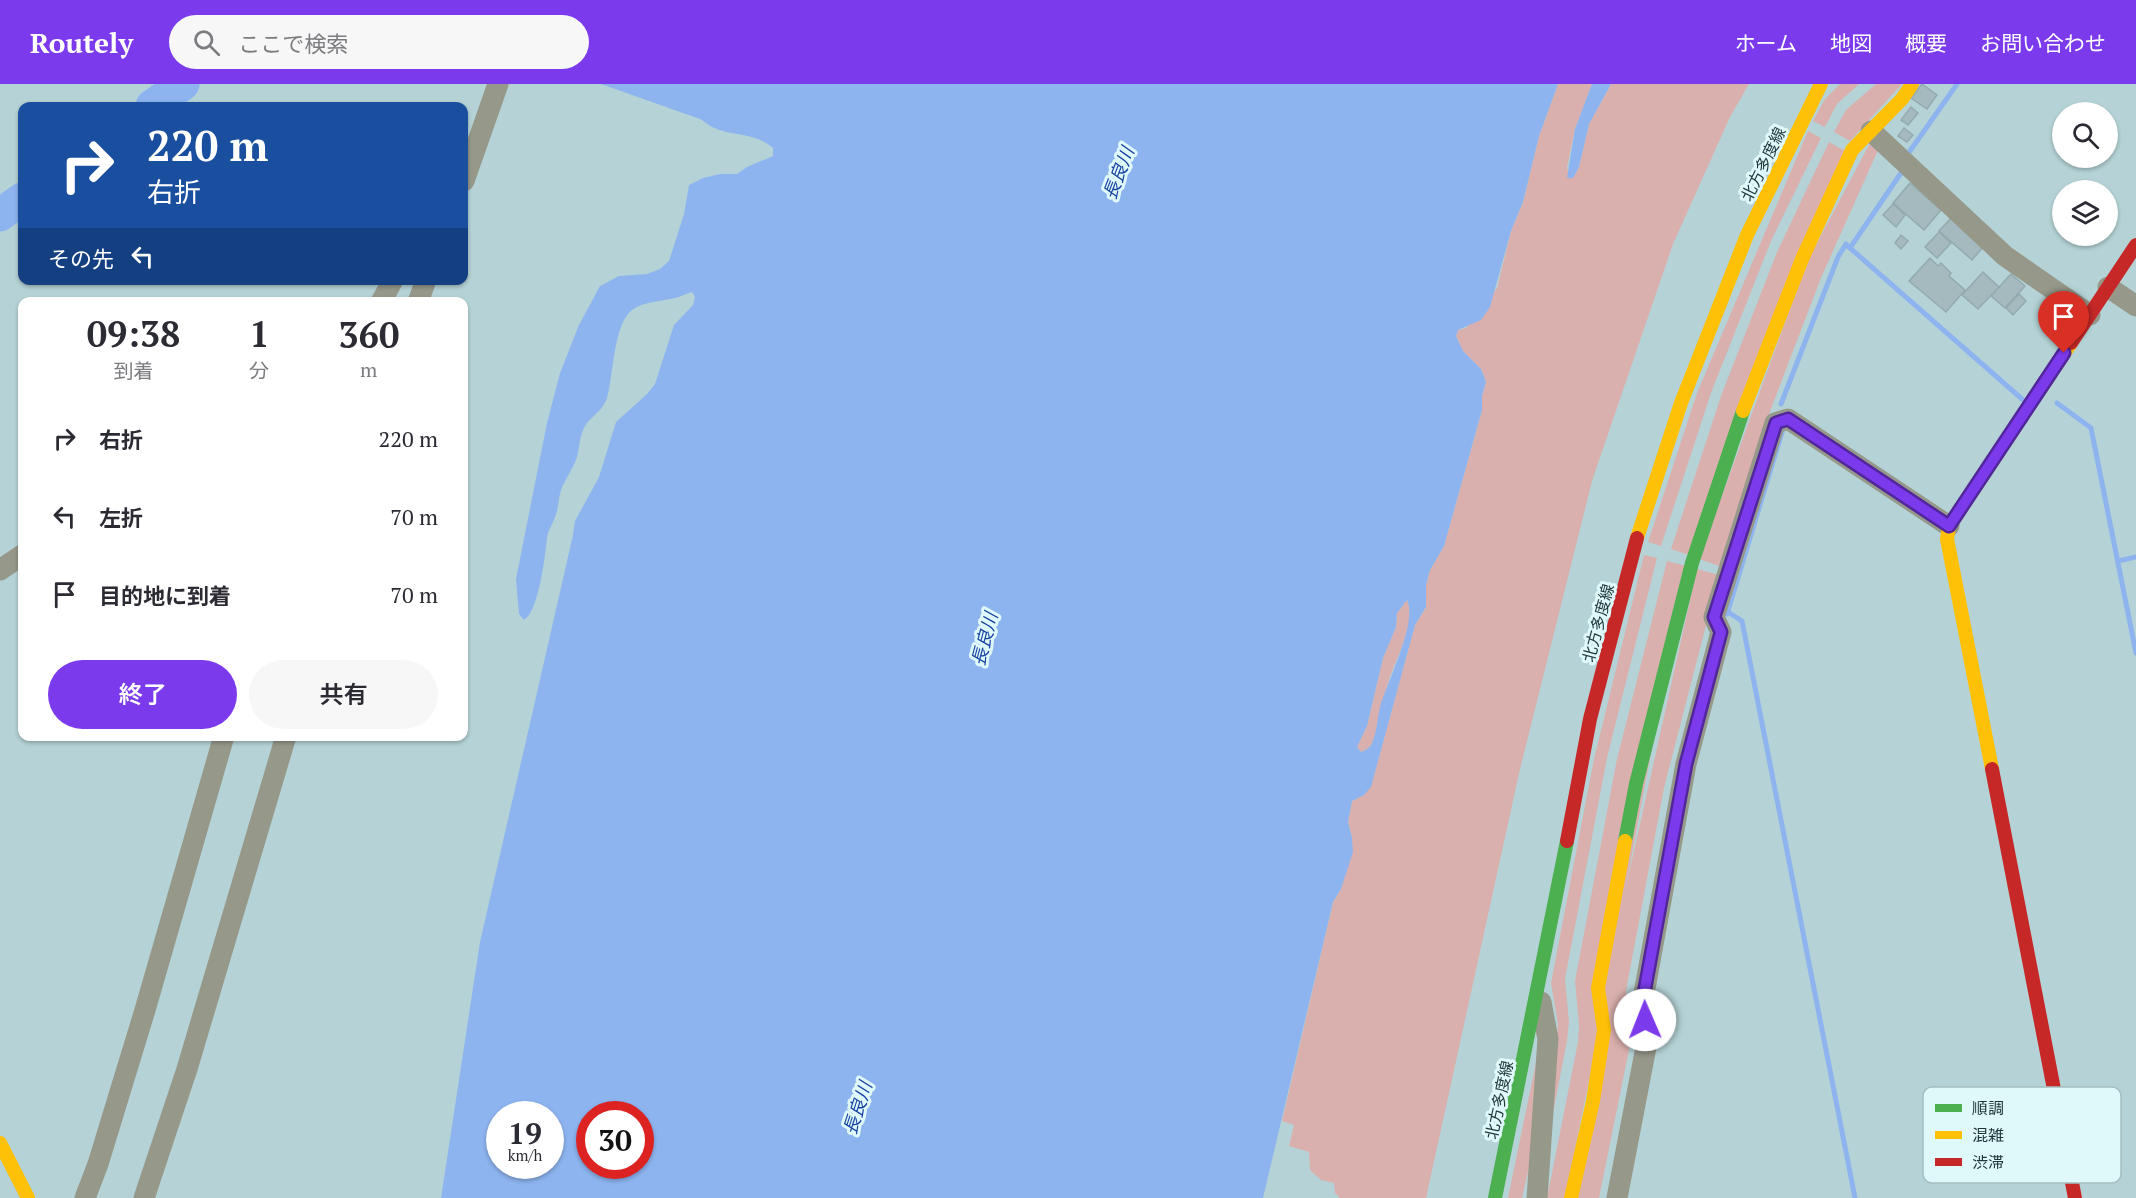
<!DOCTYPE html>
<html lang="ja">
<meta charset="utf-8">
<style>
:root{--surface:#fff;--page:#f7f7f7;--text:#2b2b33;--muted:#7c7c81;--accent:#7c3aed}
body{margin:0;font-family:"PT Serif","Noto Sans JP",serif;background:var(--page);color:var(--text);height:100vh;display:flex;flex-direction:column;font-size:22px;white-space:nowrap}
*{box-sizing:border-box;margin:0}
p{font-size:20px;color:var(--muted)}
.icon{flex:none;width:33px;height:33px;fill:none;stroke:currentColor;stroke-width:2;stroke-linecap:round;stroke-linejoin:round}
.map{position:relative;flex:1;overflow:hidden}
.side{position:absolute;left:18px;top:213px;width:450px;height:444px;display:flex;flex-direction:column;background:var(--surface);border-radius:12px;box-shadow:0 2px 4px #0004}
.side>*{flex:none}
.banner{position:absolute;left:18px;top:18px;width:450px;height:183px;border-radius:12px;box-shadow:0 2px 4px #0004;background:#1a4fa0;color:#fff;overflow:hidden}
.tools{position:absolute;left:2052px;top:18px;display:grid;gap:12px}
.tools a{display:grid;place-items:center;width:66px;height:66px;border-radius:50%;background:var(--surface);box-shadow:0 2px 4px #0004;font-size:30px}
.speed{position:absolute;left:486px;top:1017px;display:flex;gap:12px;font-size:30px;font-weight:700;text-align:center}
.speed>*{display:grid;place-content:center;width:78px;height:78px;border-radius:50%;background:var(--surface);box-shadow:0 2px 4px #0004;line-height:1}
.speed small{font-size:15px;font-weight:400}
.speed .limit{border:9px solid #d22;background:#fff;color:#111}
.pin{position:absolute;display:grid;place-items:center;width:51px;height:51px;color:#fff;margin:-62px -26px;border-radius:50% 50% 50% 0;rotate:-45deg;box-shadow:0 0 6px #0007}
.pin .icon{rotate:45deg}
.me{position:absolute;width:66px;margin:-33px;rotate:359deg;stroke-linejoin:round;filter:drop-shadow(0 0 4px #0008)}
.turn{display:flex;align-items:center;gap:21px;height:126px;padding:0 30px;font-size:27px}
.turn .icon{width:78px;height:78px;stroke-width:2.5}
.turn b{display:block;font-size:42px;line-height:51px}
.then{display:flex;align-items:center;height:57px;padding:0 30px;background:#0003;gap:12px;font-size:22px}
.eta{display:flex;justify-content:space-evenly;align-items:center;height:102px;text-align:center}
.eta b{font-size:36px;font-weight:600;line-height:42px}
.primary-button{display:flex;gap:12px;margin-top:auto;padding:12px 30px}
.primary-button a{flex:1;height:69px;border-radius:36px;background:var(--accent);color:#fff;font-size:24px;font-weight:600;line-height:69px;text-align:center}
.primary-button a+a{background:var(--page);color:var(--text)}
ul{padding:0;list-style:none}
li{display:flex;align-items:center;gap:18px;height:78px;padding:0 30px}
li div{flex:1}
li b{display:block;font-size:22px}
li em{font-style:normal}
header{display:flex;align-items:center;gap:36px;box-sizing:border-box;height:84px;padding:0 30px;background:var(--accent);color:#fff}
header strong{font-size:28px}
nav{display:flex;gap:33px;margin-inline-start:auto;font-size:21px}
.search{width:420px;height:54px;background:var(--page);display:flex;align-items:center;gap:15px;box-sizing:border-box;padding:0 21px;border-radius:33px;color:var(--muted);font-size:22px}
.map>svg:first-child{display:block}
.green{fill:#dab0ae}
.water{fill:#8db4ef;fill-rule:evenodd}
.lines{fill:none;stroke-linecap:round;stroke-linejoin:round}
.stream{stroke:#8db4ef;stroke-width:5}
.river{stroke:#8db4ef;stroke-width:33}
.building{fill:#a4babf;stroke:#93aaae;stroke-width:1.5}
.street{stroke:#96988a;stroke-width:21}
.fast{stroke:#4caf50;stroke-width:14}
.slow{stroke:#ffc107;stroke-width:14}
.jam{stroke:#c62828;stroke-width:14}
.route-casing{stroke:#51269a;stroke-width:15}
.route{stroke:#7c3aed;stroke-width:10}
.labels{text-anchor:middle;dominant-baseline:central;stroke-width:6;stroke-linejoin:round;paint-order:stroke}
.street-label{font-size:16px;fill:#1e3436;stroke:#dff9fb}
.water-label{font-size:18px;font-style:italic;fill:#1943a2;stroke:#dff9fb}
.key{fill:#dff9fb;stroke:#a5bec0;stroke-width:1.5}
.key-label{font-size:16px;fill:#1e3436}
</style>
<header>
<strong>Routely</strong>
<div class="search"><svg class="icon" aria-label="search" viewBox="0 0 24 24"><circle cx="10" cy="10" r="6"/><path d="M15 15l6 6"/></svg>ここで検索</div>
<nav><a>ホーム</a><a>地図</a><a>概要</a><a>お問い合わせ</a></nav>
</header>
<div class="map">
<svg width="2136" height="1114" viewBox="0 0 2136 1114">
<rect width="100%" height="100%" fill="#b5d3d6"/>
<g class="green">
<path d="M 1558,0 L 1592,0 L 1575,45 L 1567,84 L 1573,94 L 1579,83 L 1589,40 L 1611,0 L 1749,0 L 1730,33 L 1673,160 L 1592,397 L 1520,685 L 1426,1114 L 1340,1114 L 1335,1109 L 1334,1099 L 1321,1096 L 1310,1086 L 1309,1068 L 1289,1062 L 1294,1041 L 1282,1037 L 1333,818 L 1341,805 L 1352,754 L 1348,738 L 1352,717 L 1364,711 L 1377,680 L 1415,541 L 1426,523 L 1426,501 L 1430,486 L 1444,462 L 1482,326 L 1482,312 L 1486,298 L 1481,285 L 1463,267 L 1456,252 L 1458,246 L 1466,244 L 1497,204 L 1511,147 L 1523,118 L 1539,52 Z"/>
<path d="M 1840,0 L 1859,0 L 1837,20 L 1825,43 L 1813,37 L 1825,15 Z"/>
<path d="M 1876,0 L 1902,0 L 1850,57 L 1834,48 L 1846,26 Z"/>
<path d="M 1808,47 L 1821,54 L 1771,157 L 1711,309 L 1661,462 L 1648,458 L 1697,309 Z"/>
<path d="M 1829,58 L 1845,67 L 1689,471 L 1671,465 L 1721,312 L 1777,168 Z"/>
<path d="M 1869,61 L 1879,64 L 1821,194 L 1761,351 L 1722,483 L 1699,475 L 1807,178 Z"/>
<path d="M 1644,471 L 1657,474 L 1607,674 L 1565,895 L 1569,938 L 1567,957 L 1551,1039 L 1549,1038 L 1558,940 L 1551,899 L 1594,675 Z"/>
<path d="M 1667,477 L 1686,482 L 1598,952 L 1565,1114 L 1547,1114 L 1578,958 L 1579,942 L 1575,897 L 1617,675 Z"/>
<path d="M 1697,485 L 1719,491 L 1664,704 L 1626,907 L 1632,951 L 1599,1114 L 1577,1114 L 1604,901 Z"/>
<path d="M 1407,516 C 1417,538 1396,574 1389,596 C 1382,616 1381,640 1372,659 C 1370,664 1366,666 1361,668 L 1357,663 L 1367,642 L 1383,574 L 1396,543 L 1397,529 Z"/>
<path d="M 1541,954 L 1535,1057 L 1522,1114 L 1508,1114 Z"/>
</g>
<g class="water">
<path d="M 601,0 L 1558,0 L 1539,52 L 1523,118 L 1511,147 L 1490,223 L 1481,236 L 1458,246 L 1456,252 L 1463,267 L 1481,285 L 1486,298 L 1482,312 L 1482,326 L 1444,462 L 1430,486 L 1426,501 L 1426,523 L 1415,541 L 1371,703 L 1364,711 L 1352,717 L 1348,738 L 1352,754 L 1353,768 L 1341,805 L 1333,818 L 1263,1114 L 441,1114 L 480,858 L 573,451 L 575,437 L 599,393 L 616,338 L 647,310 L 655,300 L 674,241 L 693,221 L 695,213 L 692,208 C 687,209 681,213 675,214 C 660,218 639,217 628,230 C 614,247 613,289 608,310 C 605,326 593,330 585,342 C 579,353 580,362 577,373 C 573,385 565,395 561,406 C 558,415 559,424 555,433 C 553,440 548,446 547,454 C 545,472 539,527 524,536 L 519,530 L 516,495 L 547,339 L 560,289 L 579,241 L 600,202 L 619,192 L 647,190 L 660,185 L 669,177 L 684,130 L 689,101 L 703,94 L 720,90 L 737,90 L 747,83 L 773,72 L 773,64 C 755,48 733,53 712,43 C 708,41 704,37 700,35 ZM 1407,516 C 1418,538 1387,598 1380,623 C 1377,635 1377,648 1372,659 C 1370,664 1366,666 1361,668 L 1357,663 L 1367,642 L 1383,574 L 1396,543 L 1397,529 ZM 500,1030 L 550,1030 L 550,1082 L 500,1082 ZM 590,1030 L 640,1030 L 640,1082 L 590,1082 Z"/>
<path d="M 1592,0 L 1611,0 L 1589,40 L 1579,83 L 1573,94 L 1567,94 L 1575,45 Z"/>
</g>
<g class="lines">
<g class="stream">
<path d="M 1910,67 L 1957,0"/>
<path d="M 1850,164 L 2022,315"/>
<path d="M 2057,319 L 2091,344 L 2136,569"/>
<path d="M 1781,320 L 1838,173 L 1846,160 L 1850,164 L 1903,86"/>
<path d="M 2118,477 L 2136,473"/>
<path d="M 1728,528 L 1742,537 L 1855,1114"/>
<path d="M 1727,530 L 1783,345"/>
</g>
<g class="river">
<path d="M 152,22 L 183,0"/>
<path d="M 0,131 L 22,115"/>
</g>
</g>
<g class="building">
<path d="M 1922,0 L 1937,11 L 1927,25 L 1911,14 Z"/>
<path d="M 1911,23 L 1918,29 L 1908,41 L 1901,36 Z"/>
<path d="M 1904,44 L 1913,51 L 1907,58 L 1898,52 Z"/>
<path d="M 1910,99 L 1941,126 L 1924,146 L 1893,119 Z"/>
<path d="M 1893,120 L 1905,131 L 1896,143 L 1883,131 Z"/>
<path d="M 1952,133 L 1984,162 L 1972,176 L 1939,147 Z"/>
<path d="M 1939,148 L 1951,159 L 1937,174 L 1925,163 Z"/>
<path d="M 1901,151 L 1908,157 L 1901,165 L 1895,159 Z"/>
<path d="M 1930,174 L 1938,182 L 1941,179 L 1951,189 L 1949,192 L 1965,206 L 1946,228 L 1909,197 Z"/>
<path d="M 1983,188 L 1999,203 L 1978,225 L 1962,211 Z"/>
<path d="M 2011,190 L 2025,202 L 2005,224 L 1991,212 Z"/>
<path d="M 2019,210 L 2026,217 L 2013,231 L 2006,224 Z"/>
</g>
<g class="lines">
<g class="street">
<path d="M 1871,47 L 2005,172 L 2090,231"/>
<path d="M 464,97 L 498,0"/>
<path d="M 2108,203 L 2136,222"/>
<path d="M 381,218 L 393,196"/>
<path d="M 418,218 L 426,196"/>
<path d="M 0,486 L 22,471"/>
<path d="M 85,1114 L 98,1080 L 145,926 L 224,652"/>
<path d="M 144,1114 L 187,985 L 286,652"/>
<path d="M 1537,1114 L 1548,955 L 1541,918"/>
<path d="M 1617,1114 L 1647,958 L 1643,915 L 1686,680 L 1721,548 L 1714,533 L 1775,339 L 1788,335 L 1949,442"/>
</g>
<g class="fast">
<path d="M 1625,757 L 1636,700 L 1692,479 L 1743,327"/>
<path d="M 1495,1114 L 1567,757"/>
</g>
<g class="slow">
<path d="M 1743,327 L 1802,175 L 1852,66 L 1902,15 L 1912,0"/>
<path d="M 1637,454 L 1681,319 L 1747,151 L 1821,0"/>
<path d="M 1992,685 L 1947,455 L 1949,442 L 2071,259"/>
<path d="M 0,1059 L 28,1114"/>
<path d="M 1571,1114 L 1593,1017 L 1604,946 L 1598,904 L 1625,757"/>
</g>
<g class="jam">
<path d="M 2071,259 L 2136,161"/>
<path d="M 1992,685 L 2075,1114"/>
<path d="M 1567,757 L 1590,635 L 1637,454"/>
</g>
</g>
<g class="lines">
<defs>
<path id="route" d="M 1645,936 L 1643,915 L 1686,680 L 1721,548 L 1714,533 L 1776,339 L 1788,335 L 1949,442 L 2064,269"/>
</defs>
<use href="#route" class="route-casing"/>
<use href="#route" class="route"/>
</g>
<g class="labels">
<g class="street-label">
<text transform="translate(1763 80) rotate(-64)">北方多度線</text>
<text transform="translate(1598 539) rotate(-75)">北方多度線</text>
<text transform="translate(1499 1016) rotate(-78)">北方多度線</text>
</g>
<g class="water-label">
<text transform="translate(1118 89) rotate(-69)">長良川</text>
<text transform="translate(984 555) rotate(-75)">長良川</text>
<text transform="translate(857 1024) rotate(-72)">長良川</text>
</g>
</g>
<rect x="1923" y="1003" width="198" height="96" rx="9" class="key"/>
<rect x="1935" y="1020" width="27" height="8" fill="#4caf50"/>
<rect x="1935" y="1047" width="27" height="8" fill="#ffc107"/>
<rect x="1935" y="1074" width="27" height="8" fill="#c62828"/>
<g class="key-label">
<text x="1972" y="1030">順調</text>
<text x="1972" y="1057">混雑</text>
<text x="1972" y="1084">渋滞</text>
</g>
</svg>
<div class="tools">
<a><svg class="icon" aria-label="search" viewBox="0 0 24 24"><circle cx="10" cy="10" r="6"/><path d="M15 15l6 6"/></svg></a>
<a><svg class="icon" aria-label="layers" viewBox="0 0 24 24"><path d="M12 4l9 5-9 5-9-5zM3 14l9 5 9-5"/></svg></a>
</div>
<div class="speed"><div>19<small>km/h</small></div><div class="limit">30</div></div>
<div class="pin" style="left:2064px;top:269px;background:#d93025"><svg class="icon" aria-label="arrive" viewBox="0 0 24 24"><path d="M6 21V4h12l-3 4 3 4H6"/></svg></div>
<svg class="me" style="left:1645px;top:936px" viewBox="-20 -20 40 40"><circle r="19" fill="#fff"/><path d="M0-13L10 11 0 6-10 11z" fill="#7c3aed"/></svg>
<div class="banner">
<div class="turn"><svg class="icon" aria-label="right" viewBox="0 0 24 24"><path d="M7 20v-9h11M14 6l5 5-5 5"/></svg><div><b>220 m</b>右折</div></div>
<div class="then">その先<svg class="icon" aria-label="left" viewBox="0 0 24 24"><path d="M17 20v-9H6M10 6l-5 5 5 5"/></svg></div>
</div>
<section class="side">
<div class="eta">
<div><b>09:38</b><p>到着</p></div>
<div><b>1</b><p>分</p></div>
<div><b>360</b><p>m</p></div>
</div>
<ul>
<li><svg class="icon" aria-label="right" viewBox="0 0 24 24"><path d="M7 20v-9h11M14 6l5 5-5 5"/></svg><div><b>右折</b></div><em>220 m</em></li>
<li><svg class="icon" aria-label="left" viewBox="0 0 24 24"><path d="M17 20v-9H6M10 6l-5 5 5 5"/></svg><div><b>左折</b></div><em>70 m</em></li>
<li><svg class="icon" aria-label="arrive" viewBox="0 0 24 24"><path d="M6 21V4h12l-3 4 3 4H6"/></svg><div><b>目的地に到着</b></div><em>70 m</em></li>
</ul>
<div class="primary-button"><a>終了</a><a>共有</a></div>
</section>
</div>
